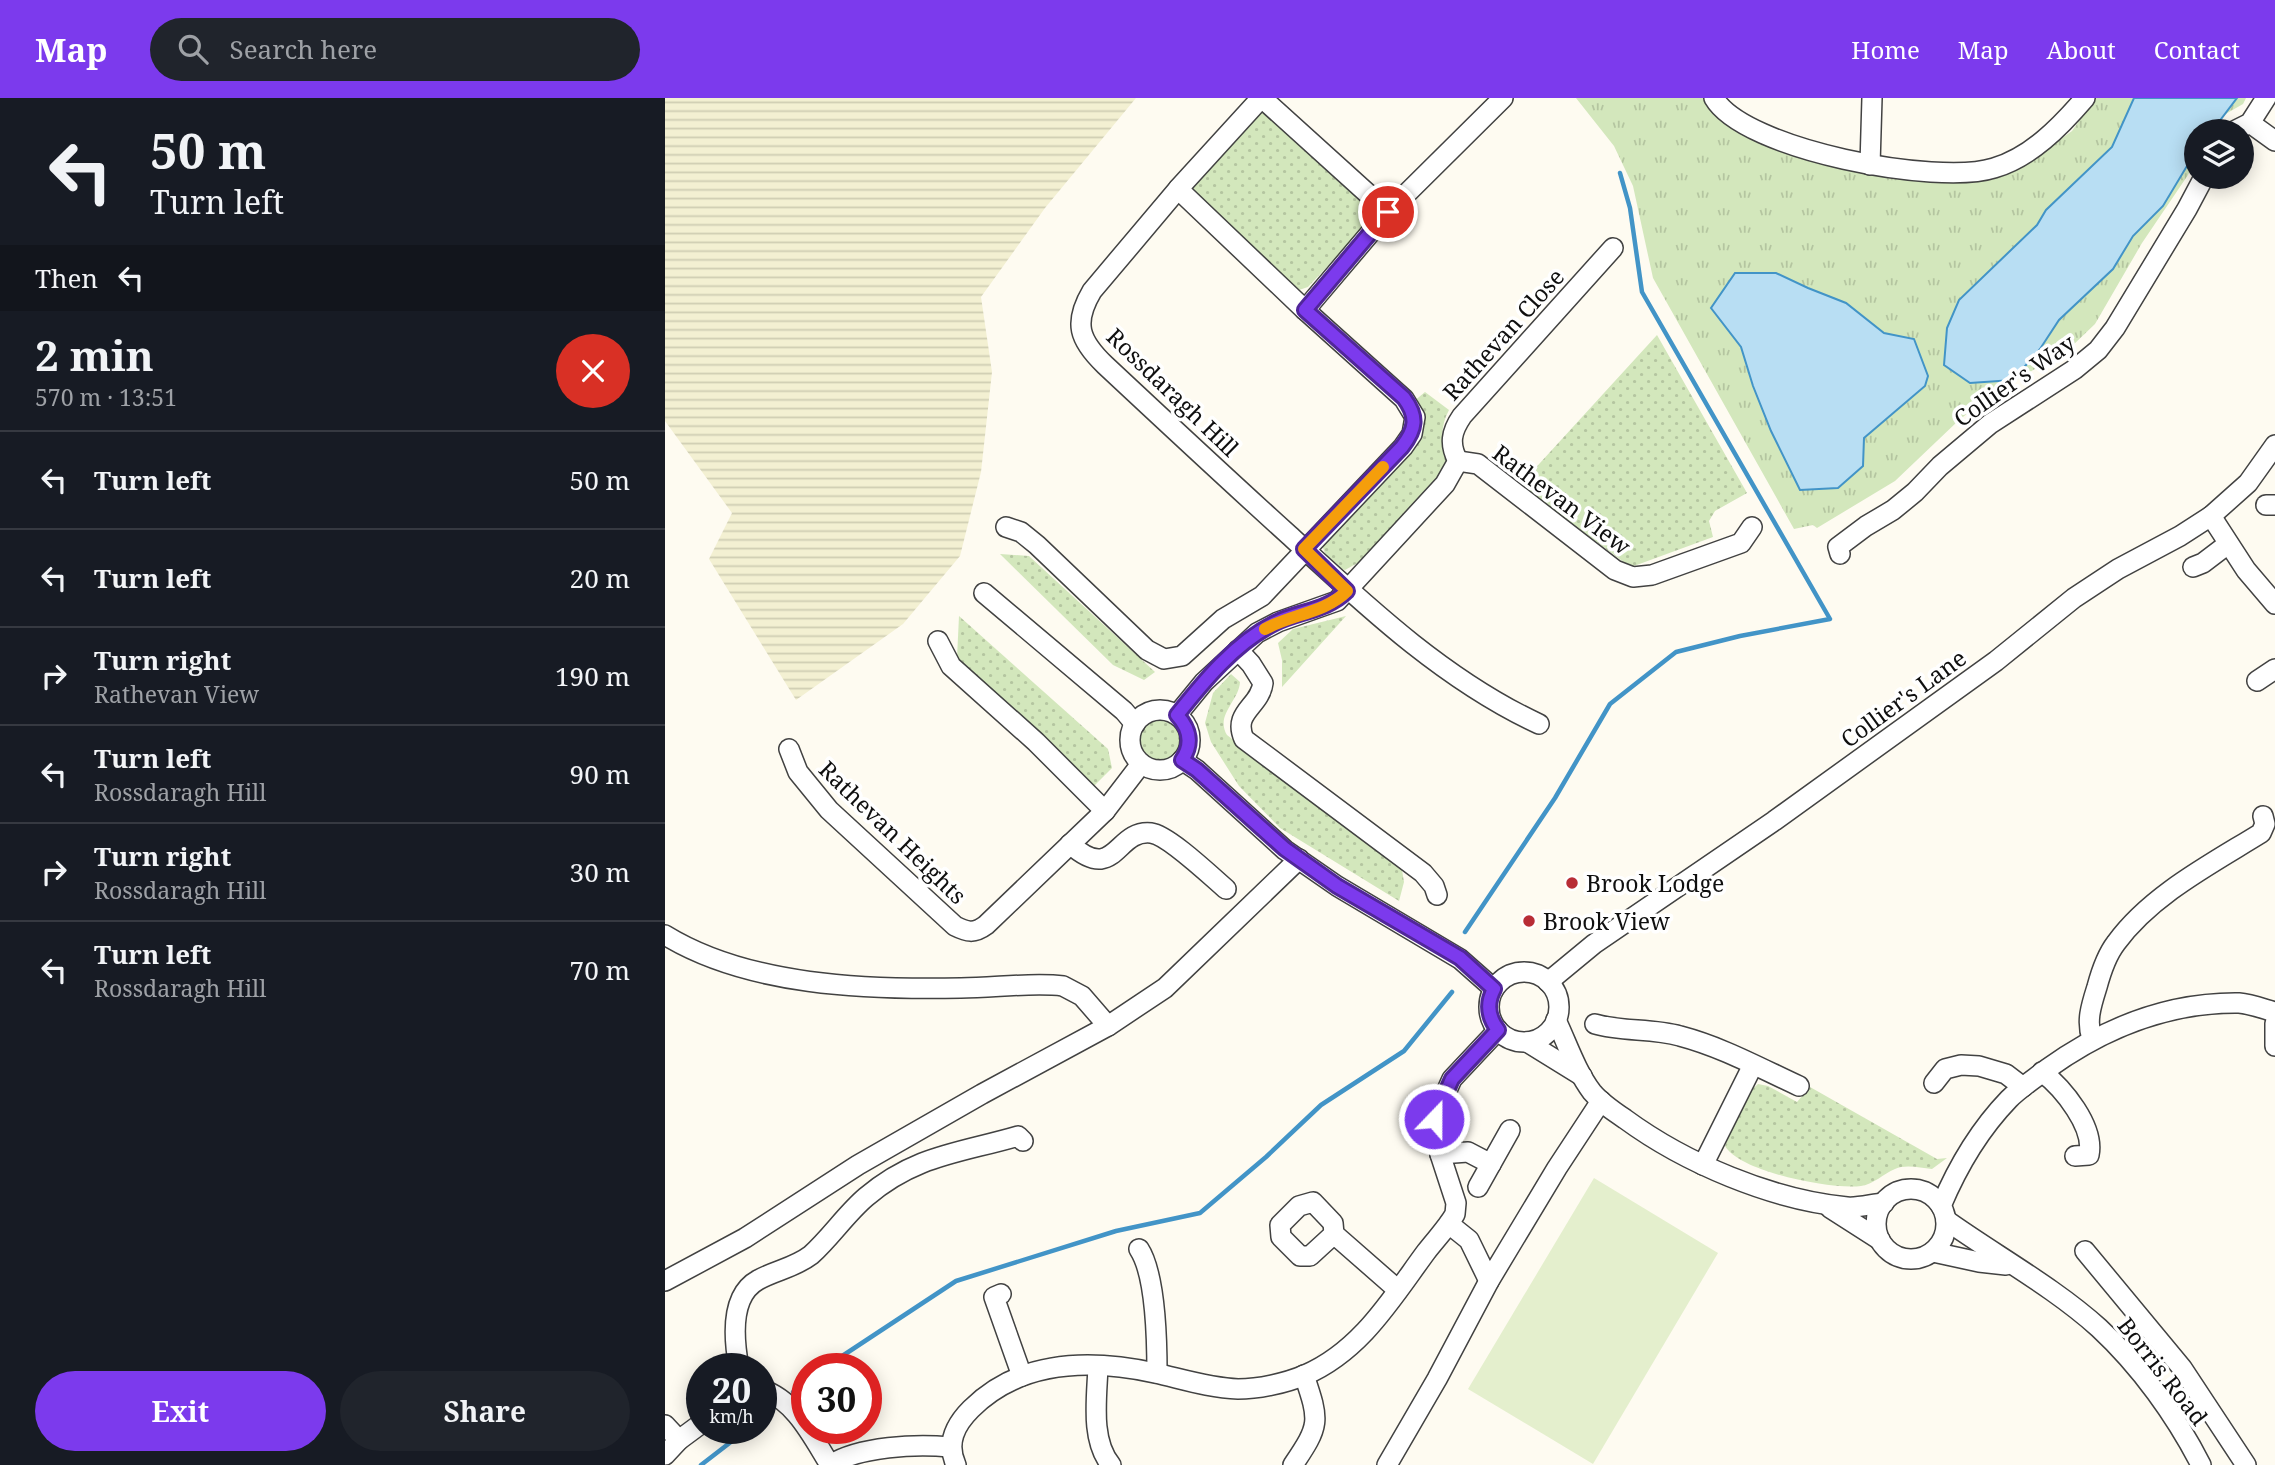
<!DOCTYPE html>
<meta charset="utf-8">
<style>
:root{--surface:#171b24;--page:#20242c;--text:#f1f3f6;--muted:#9ea1a6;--line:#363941;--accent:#7c3aed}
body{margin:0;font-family:"Noto Serif",serif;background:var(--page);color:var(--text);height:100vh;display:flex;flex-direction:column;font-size:26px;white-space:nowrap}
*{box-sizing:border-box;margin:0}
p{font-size:23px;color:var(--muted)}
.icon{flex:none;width:38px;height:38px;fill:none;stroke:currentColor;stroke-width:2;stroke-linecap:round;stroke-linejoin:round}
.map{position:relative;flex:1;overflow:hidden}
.sheet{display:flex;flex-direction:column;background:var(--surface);width:665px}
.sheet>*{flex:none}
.banner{background:#171b24;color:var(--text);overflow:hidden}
.fabs{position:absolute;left:1519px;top:21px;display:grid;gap:14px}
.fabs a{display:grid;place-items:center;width:70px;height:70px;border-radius:50%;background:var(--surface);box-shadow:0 4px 18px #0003;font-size:35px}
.speed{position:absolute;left:21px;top:1255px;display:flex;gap:14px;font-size:35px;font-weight:700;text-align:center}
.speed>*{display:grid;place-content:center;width:91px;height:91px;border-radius:50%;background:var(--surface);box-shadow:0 4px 18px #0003;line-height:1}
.speed small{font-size:18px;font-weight:400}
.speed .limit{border:10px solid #d22;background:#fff;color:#111}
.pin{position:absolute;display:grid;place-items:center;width:60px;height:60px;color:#fff;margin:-30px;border:4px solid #fff;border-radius:50%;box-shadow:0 2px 7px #0007}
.me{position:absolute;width:77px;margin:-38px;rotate:22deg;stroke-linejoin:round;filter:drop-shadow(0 0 5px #0008)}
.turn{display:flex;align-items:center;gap:24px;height:147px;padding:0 35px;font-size:32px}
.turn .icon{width:91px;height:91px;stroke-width:2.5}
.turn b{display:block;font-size:49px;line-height:60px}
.then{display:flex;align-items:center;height:66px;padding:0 35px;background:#0003;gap:14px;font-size:26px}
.round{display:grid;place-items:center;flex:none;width:74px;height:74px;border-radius:37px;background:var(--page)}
.summary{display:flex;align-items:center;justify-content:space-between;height:119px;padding:0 35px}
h1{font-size:42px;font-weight:700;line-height:52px}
.button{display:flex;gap:14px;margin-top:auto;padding:14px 35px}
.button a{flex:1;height:80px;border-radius:42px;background:var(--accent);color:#fff;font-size:28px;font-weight:700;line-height:80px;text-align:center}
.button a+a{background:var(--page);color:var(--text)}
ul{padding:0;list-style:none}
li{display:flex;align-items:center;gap:21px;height:98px;padding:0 35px;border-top:2px solid var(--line)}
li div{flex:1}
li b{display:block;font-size:26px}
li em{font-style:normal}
header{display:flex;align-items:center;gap:42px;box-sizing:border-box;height:98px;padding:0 35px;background:var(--accent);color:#fff}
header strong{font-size:33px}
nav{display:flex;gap:38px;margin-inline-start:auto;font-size:24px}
.search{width:490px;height:63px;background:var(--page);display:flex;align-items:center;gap:18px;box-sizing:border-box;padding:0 24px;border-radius:38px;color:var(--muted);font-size:26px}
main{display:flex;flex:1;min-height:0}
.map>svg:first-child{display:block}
.farmland{fill:url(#farmland-rules)}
.grass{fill:url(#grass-dots)}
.park{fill:url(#park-tufts)}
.pitch{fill:#e4efcd}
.water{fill:#b8def3;stroke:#4294c7;stroke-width:2}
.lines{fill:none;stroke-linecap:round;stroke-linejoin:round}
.stream{stroke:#4294c7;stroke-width:4.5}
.minor-casing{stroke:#424242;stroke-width:22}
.minor{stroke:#fff;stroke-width:19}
.route-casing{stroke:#51269a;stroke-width:18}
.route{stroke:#7c3aed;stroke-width:12}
.slow{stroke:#f59e0b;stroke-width:12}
.poi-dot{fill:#b82d36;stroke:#fff;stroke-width:2.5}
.labels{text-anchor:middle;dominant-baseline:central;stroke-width:7;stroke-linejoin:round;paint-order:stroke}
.street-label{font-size:23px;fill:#0f0f0f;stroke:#fff}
.poi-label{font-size:23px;fill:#0f0f0f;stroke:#fff;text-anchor:start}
</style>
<header>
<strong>Map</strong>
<div class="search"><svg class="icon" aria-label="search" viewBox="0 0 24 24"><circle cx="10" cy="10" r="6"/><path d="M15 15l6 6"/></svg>Search here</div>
<nav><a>Home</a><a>Map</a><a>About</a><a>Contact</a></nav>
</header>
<main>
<section class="sheet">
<div class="banner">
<div class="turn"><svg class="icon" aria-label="left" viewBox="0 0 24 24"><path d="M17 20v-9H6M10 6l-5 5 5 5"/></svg><div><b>50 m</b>Turn left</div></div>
<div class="then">Then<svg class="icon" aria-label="left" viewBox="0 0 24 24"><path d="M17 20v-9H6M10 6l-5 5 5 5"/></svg></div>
</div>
<div class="summary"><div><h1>2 min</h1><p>570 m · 13:51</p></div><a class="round" style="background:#d93025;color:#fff"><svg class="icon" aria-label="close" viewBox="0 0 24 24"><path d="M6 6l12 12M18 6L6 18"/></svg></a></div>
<ul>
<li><svg class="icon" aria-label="left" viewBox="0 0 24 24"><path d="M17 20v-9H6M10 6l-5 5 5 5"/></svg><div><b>Turn left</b></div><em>50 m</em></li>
<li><svg class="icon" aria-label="left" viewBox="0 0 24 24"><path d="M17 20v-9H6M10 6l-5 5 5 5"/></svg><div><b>Turn left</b></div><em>20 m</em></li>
<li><svg class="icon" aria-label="right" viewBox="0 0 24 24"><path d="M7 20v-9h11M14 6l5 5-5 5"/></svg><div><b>Turn right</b><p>Rathevan View</p></div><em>190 m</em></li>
<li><svg class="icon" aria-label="left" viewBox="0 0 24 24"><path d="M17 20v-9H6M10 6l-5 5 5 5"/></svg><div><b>Turn left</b><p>Rossdaragh Hill</p></div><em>90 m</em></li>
<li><svg class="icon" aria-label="right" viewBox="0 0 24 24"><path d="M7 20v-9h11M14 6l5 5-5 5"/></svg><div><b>Turn right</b><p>Rossdaragh Hill</p></div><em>30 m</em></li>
<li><svg class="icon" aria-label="left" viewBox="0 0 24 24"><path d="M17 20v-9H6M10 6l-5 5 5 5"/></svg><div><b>Turn left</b><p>Rossdaragh Hill</p></div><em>70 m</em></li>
</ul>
<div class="button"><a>Exit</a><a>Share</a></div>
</section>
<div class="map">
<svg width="1610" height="1367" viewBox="0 0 1610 1367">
<defs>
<pattern id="farmland-rules" width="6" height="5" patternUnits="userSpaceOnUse" patternTransform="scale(1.75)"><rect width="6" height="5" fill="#f3f0d2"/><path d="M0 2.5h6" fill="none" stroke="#cfcdb3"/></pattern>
<pattern id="grass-dots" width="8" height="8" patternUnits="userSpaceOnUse" patternTransform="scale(1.75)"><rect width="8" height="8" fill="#d3e7bc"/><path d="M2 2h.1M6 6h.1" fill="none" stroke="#b4c5a0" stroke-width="1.8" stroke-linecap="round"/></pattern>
<pattern id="park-tufts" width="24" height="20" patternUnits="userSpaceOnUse" patternTransform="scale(1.75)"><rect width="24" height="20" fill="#d3e7bc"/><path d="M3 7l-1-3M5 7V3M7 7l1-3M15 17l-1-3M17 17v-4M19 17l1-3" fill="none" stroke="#b4c5a0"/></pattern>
</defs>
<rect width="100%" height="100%" fill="#fefbf1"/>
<path class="farmland" d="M 0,0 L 471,0 L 380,110 L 316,199 L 327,274 L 316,374 L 295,458 L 238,526 L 131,602 L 44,461 L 67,415 L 0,323 Z"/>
<g class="grass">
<path d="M 597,10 L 708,111 L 707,121 L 643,189 L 631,193 L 528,96 L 527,85 Z"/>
<path d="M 992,237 L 1082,395 L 1050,413 L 1044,423 L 1048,439 L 969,468 L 960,465 L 855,387 Z"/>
<path d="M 760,294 L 784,312 C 774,330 776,350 785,368 L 698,462 L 680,472 C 667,468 659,458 657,445 L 748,345 L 748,304 Z"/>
<path d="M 335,456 L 364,458 L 490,574 L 479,582 L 448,567 Z"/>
<path d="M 294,518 L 443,651 L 447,670 L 429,688 L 292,560 Z"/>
<path d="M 681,518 L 617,589 L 617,562 L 613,545 L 628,531 Z"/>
<path d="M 566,576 L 575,584 C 574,603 550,617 562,637 L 737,772 L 739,784 L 734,803 L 615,730 L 574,688 L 546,644 L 540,625 L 548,595 Z"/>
<circle cx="496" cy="642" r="21"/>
<path d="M 1093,986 L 1103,988 L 1132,1004 L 1145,989 L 1272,1061 L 1282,1060 L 1267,1071 C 1255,1070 1241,1066 1230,1071 C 1218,1076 1209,1086 1196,1088 C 1167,1092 1075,1074 1060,1048 L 1083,995 Z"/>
</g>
<path class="park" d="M 911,0 L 1041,0 L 1075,30 L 1290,82 L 1327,82 L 1365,63 L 1407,33 L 1430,0 L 1581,0 L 1578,6 L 1531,33 L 1531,60 L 1523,77 L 1477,145 L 1430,226 L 1406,249 L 1319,302 L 1293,323 L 1230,383 L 1152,430 L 1148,427 L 1129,431 L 988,180 L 968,88 L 949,48 Z"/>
<path class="pitch" d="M 929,1080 L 1053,1155 L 928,1366 L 803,1291 Z"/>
<g class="water">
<path d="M 1469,0 L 1572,0 L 1547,33 L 1531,33 L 1531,53 L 1498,108 L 1468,138 L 1448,171 L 1394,222 L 1375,251 L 1348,282 L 1305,285 L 1279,267 L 1282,230 L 1294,202 L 1372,127 L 1381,112 L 1447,49 Z"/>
<path d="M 1070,175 L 1111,175 L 1143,190 L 1181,205 L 1219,235 L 1249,241 L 1263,278 L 1260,288 L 1199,340 L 1198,368 L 1173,390 L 1135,392 L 1106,333 L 1088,288 L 1076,249 L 1046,210 Z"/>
</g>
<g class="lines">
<g class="stream">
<path d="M 800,834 L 890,700 L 945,606 L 1011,554 L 1075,538 L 1165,521 L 977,194 L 965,110 L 955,75"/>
<path d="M 159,1270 L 291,1183 L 451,1133 L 535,1115 L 601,1059 L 656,1007 L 739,953 L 787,894"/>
<path d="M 128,1294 L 142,1283"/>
<path d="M 96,1320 L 108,1310"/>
<path d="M 36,1367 L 84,1330"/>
</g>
<defs>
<g id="minor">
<path d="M 596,0 L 513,91 L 427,193 C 408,225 414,242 440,267 C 501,324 562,381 624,437 C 700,507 779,582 874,626"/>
<path d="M 597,0 L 723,114"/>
<path d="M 1049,0 C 1079,52 1273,88 1329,70 C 1366,59 1395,29 1420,0"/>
<path d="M 1585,25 L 1610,43"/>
<path d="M 1569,33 L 1585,25 L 1601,0"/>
<path d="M 1205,67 L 1207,0"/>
<path d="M 640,212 L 723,114 L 838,0"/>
<path d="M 793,363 L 813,366 L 950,472 L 968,479 L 987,477 L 1076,445 L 1087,429"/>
<path d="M 793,363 C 784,346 786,334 797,318 L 948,150"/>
<path d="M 1601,407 L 1610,407"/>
<path d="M 1546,418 L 1581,472 L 1610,506"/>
<path d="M 341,429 L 356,434 L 372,447 L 482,552 L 499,561 L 517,558 L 558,521 L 597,498 L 738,349 L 747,336 L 750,319 L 739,301 L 640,212 L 513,91"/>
<path d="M 1175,456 L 1173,449 L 1201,428 L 1228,412 L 1250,394 L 1275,368 L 1325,326 L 1410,271 L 1433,252 L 1450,230 L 1522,111 L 1539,79"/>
<path d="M 1528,469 L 1538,465 L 1563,446"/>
<path d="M 319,495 L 459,613 L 470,626"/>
<path d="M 273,543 L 286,568 L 371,644 L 440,713"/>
<path d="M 573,552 L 586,566 L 598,585 C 595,609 567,614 579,641 L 758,775 L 769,788 L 772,797"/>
<path d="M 1592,583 L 1610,571"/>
<circle cx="495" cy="642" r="30"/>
<path d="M 512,617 L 539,584 L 592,535 L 613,524 L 672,503 L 780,386 L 793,363"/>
<path d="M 124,651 L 133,674 L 164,712 L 290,828 C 302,834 309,836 321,827 L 440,713 L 476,666"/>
<path d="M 517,662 L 532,672 L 620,752 L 672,788 L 795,861 L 829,891"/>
<path d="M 405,746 C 451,787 450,731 486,735 C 503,737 546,778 561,791"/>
<path d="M 0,837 C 83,888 202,892 296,890 C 329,890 367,884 398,888 L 417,898 L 443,928"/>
<circle cx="859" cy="909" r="35"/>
<path d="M 883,884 L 929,846 L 1109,723 L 1331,563 L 1409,500 L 1453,471 L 1515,438 L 1546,418 L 1583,385 L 1610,347"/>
<path d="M 891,922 C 902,945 911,973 927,994 C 936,1005 948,1013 960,1021 C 1020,1065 1107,1102 1182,1109 C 1193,1110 1207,1106 1219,1105"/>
<path d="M 1610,925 L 1610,948"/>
<path d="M 930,926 C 957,934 987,930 1015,938 C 1057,949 1095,970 1134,988"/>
<path d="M 1427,941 C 1421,923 1426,908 1432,889 C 1436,874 1441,858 1451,845 C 1486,797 1546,766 1596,735 L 1600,726 L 1598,718"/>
<path d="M 862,944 L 917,978"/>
<path d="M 1377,974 C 1398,990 1430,1029 1424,1057 L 1410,1058"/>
<path d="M 1269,985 L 1280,971 L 1296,967 L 1314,968 L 1341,976 L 1358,989"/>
<path d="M 775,1056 L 803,1054 L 826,1066"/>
<path d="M 1038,1067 L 1088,967"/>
<path d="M 813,1089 L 845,1032"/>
<circle cx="1246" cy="1126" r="35"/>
<path d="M 1276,1108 C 1292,1070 1315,1031 1344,1001 C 1355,990 1369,981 1382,971 C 1439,930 1502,904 1574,905 C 1586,906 1599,911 1610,914"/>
<path d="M 1165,1110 L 1215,1142"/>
<path d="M 1281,1122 C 1330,1157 1390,1190 1434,1230 C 1475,1268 1511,1318 1536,1367"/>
<path d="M 784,1126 L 804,1142 L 824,1183"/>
<path d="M 669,1136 L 645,1158 L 635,1158 L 616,1139 L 615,1127 L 634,1108 L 648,1104 L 668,1125 L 669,1136 L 733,1192"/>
<path d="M 474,1151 C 491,1177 492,1244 492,1275"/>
<path d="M 1420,1153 L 1517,1270 L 1581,1367"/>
<path d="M 1268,1154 L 1314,1164 L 1341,1167"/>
<path d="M 0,1183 L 80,1140 L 193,1067 L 317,996 L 443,928 L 500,890 L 634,761"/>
<path d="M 336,1196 L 329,1199 L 357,1278"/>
<path d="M 433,1268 C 432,1299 425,1342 446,1367"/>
<path d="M 74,1270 C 69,1243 64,1198 93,1182 C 111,1172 129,1170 146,1157 C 166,1139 181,1116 201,1099 C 250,1057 295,1055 353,1038 L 358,1043"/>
<path d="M 96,1291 C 130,1302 147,1338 165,1367"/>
<path d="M 0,1327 L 14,1342"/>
<path d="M 0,1357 L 14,1342 L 37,1325"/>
<path d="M 165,1367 C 195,1348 251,1346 285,1349"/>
<path d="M 291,1367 C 281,1345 290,1327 306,1311 C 356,1261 426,1261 490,1275 C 517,1281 545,1290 573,1291 C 594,1291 621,1285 640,1277 C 696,1253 727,1200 761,1154 C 771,1141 782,1130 790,1116 L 791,1105 L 775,1056 L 769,1021 L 787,981 L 833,932"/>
<path d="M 628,1367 C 655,1327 655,1324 639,1277"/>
<path d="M 722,1367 L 772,1281 L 824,1183 L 892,1070 L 936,1003"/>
</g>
</defs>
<use href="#minor" class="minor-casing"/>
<use href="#minor" class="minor"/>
</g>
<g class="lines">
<defs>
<path id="route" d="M 723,114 L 640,212 L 739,300 C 753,319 751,331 737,349 L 639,451 L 682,493 C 662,513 634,513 610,525 C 570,545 539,583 512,617 C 525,631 528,646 517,662 L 532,672 L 620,751 L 672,788 L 795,860 L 829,891 C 821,906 823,919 833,932 L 787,981 L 769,1021"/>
</defs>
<use href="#route" class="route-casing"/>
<use href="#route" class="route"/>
<path class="slow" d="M 600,531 C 627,516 660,515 682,493 L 639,451 L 718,369"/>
</g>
<g class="poi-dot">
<circle cx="907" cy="785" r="7"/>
<circle cx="864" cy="823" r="7"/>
</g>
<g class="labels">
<g class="street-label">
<text transform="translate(838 236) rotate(-48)">Rathevan Close</text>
<text transform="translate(1349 282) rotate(-35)">Collier's Way</text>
<text transform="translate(508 294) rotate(44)">Rossdaragh Hill</text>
<text transform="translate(897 401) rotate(37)">Rathevan View</text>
<text transform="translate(1238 600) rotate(-36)">Collier's Lane</text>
<text transform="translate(228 734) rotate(44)">Rathevan Heights</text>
<text transform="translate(1498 1273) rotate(52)">Borris Road</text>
</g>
<g class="poi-label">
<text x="921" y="785">Brook Lodge</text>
<text x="878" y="823">Brook View</text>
</g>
</g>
</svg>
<div class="fabs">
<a><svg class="icon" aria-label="layers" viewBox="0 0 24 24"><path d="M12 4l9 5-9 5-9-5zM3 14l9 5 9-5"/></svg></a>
</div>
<div class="speed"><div>20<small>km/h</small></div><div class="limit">30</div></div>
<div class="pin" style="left:723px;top:114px;background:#d93025"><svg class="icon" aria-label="arrive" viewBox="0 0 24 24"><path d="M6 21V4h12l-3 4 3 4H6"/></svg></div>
<svg class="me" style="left:769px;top:1021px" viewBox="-20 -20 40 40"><circle r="17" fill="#7c3aed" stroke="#fff" stroke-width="3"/><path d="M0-11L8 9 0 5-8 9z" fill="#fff"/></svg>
</div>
</main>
